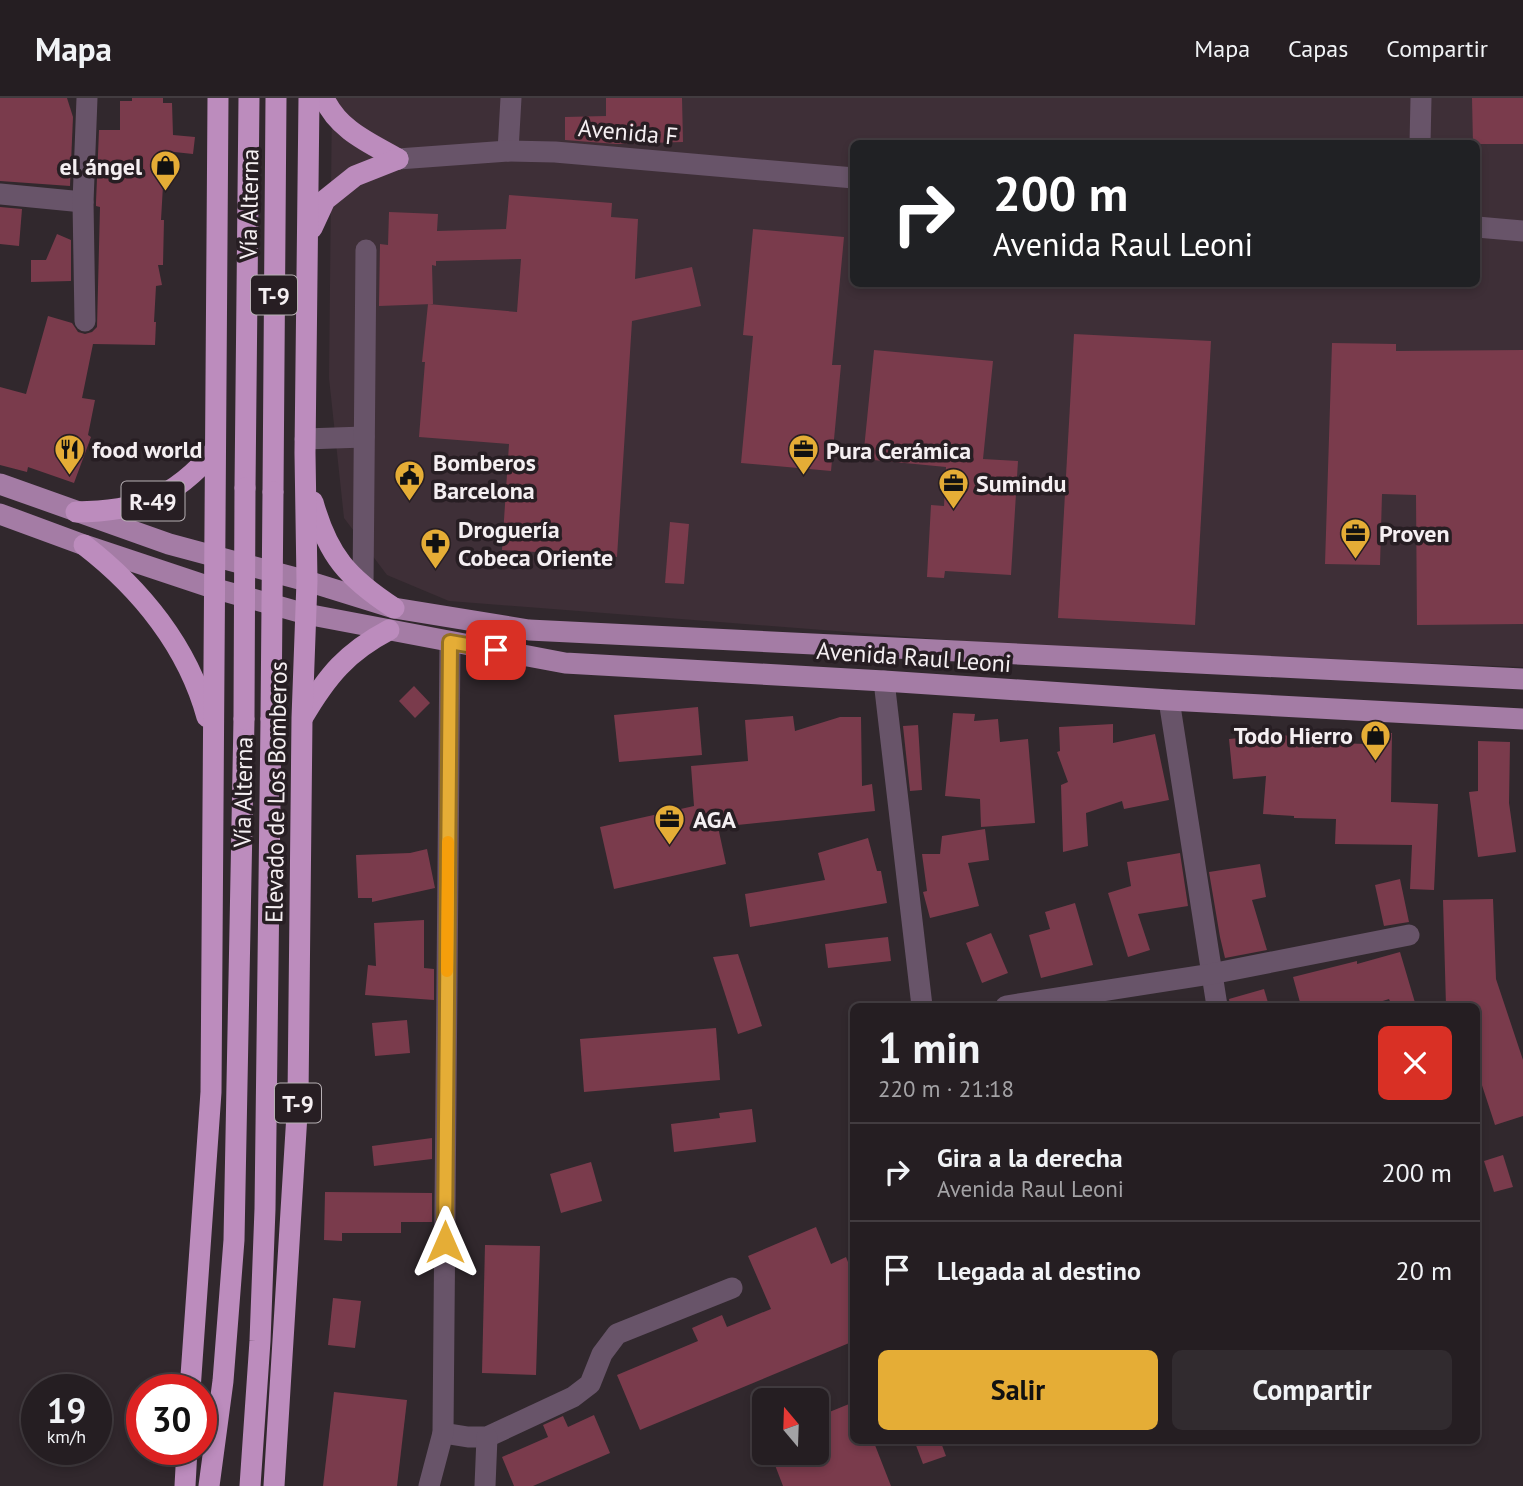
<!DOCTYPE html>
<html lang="es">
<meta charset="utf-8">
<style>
:root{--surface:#251e22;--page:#312b2f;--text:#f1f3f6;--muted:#a3a2a5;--line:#423c40;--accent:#e5ad36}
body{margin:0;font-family:"PT Sans",sans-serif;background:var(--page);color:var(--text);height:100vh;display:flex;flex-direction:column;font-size:26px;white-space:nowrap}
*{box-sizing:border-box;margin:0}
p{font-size:23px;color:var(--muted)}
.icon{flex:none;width:38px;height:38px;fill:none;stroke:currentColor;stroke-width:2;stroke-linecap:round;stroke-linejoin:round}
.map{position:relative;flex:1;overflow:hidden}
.side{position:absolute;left:850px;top:905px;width:630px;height:441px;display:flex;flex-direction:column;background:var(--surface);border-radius:10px;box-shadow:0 4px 10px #0003,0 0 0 2px var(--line)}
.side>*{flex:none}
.top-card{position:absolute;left:850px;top:42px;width:630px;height:147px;border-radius:10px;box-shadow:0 4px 10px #0003,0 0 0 2px var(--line);background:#202124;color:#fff;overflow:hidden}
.needle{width:46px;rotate:341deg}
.controls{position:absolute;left:752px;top:1290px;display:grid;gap:14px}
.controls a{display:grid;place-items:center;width:77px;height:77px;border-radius:10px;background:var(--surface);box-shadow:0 4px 10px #0003,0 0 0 2px var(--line);font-size:35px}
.speed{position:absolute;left:21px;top:1276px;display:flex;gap:14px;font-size:35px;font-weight:700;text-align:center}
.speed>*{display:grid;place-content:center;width:91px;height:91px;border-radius:50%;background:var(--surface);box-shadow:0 4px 10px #0003,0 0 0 2px var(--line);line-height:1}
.speed small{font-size:18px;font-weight:400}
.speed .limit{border:10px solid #d22;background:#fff;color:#111}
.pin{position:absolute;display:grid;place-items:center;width:60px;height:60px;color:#fff;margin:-30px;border-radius:14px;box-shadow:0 4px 10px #0006}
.me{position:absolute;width:77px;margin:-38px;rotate:0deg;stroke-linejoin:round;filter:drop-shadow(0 0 5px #0008)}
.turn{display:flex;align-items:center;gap:24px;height:147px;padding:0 28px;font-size:32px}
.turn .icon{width:91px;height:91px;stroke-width:2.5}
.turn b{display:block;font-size:49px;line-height:60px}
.round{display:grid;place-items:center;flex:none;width:74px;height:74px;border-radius:10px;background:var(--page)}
.overview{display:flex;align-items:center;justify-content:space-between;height:119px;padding:0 28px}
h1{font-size:42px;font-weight:800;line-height:52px}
.cta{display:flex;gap:14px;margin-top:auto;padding:14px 28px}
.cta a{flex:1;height:80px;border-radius:10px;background:var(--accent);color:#111;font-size:28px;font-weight:800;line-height:80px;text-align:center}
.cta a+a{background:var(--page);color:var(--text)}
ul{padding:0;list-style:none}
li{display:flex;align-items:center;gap:21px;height:98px;padding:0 28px;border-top:2px solid var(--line)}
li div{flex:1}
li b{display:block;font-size:26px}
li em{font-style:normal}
header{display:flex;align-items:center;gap:42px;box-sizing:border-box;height:98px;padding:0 35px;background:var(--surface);border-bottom:2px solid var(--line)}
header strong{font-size:33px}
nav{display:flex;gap:38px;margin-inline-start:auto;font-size:24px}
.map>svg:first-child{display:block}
.built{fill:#3e2f37;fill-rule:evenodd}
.building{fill:#7a3b4c}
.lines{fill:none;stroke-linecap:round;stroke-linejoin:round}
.minor{stroke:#685469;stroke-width:21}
.major{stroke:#a47ca5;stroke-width:21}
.highway{stroke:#bc8cbd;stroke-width:21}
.highway-bridge{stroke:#bc8cbd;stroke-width:21}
.route-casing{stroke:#957023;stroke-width:18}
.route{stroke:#e5ad36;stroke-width:12}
.slow{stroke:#f59e0b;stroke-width:12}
.labels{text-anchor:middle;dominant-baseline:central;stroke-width:7;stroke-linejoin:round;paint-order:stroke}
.shield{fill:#271e23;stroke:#b7b0b4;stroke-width:2}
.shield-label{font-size:23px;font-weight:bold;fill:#f5eff2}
.street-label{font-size:24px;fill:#f5eff2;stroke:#271e23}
.poi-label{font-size:24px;font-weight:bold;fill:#f5eff2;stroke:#271e23;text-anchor:start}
</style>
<header>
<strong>Mapa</strong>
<nav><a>Mapa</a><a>Capas</a><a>Compartir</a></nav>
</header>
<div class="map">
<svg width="1523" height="1388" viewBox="0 0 1523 1388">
<rect width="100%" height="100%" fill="#31282d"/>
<path class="built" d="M 332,0 L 1523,0 L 1523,569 L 1080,552 L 449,503 L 387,477 L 344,420 L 329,280 ZM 854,46 L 1477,46 L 1477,186 L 854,186 Z"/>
<g class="building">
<path d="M 0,0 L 67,0 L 73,19 L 70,88 L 0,83 Z"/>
<path d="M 132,0 L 163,0 L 163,5 L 172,5 L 173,37 L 195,39 L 193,56 L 165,53 L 161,122 L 164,122 L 163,167 L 158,167 L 162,187 L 156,188 L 154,224 L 156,224 L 155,247 L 93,246 L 82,300 L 95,302 L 88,337 L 91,339 L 74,385 L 28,369 L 27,374 L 0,367 L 0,289 L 26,296 L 48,218 L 72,225 L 78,234 L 85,236 L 92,234 L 97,229 L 100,109 L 96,108 L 96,104 L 99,32 L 120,32 L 120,3 L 132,3 Z"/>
<path d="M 606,0 L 682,0 L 683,44 L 616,46 L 565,42 L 565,19 L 606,18 Z"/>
<path d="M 1472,0 L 1523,0 L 1523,46 L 1473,46 Z"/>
<path d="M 509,97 L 612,105 L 611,119 L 638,121 L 635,181 L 692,169 L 701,208 L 632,223 L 617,459 L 502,452 L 509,346 L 419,339 L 425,264 L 422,264 L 428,206 L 517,214 L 521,161 L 436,163 L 436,168 L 432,167 L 433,206 L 379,208 L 380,146 L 388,147 L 389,114 L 438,116 L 437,133 L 506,131 Z"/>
<path d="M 0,109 L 22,111 L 19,148 L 0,146 Z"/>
<path d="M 753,131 L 844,139 L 832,267 L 841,267 L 831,373 L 741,365 L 753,238 L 743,237 Z"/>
<path d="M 57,136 L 71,142 L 71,183 L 31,184 L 31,162 L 46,162 Z"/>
<path d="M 1074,236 L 1211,243 L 1195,527 L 1058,520 Z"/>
<path d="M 1332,245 L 1396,246 L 1396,253 L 1523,252 L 1523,526 L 1417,527 L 1416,397 L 1382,396 L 1380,467 L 1325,466 Z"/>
<path d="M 874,252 L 993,263 L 983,361 L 1018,363 L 1011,477 L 945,473 L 944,480 L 927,479 L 931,407 L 944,408 L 946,369 L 863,361 Z"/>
<path d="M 670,424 L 689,426 L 684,486 L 665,485 Z"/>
<path d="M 414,588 L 430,605 L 415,620 L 399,603 Z"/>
<path d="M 698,609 L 702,657 L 619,664 L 614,617 Z"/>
<path d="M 953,615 L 975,616 L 974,623 L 998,621 L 1000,644 L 1028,641 L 1035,725 L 981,729 L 980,701 L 945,698 Z"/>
<path d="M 793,618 L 795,633 L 840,619 L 861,619 L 862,688 L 872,686 L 875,713 L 718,729 L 726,766 L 614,791 L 600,729 L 694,708 L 691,668 L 748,663 L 745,622 Z"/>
<path d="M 1113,626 L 1113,645 L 1155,636 L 1169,702 L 1124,711 L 1122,703 L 1086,715 L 1088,748 L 1063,754 L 1061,687 L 1068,684 L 1057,654 L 1060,653 L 1059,629 Z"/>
<path d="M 918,627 L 922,692 L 910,693 L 903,628 Z"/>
<path d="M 1367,635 L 1392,635 L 1391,704 L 1438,706 L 1434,792 L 1410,791 L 1412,747 L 1335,746 L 1336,721 L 1294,720 L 1294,718 L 1263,716 L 1266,678 L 1233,681 L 1229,641 L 1275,637 L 1296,638 L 1296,644 L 1367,646 Z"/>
<path d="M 1478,643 L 1510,644 L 1509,705 L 1516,754 L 1478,759 L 1469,694 L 1478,693 Z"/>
<path d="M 985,731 L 989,762 L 968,765 L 979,808 L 930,820 L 923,794 L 927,793 L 922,756 L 940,756 L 942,738 Z"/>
<path d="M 868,740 L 877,773 L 881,773 L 887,805 L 750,829 L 745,796 L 825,782 L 818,755 Z"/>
<path d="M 427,751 L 435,790 L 372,804 L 372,800 L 358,800 L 356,757 L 410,755 Z"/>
<path d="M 1180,755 L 1188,808 L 1138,816 L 1150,852 L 1128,859 L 1108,795 L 1131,788 L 1127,764 Z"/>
<path d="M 1260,766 L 1266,799 L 1252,802 L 1267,852 L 1225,860 L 1220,839 L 1209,774 Z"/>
<path d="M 1400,781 L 1409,824 L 1384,828 L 1375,787 Z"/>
<path d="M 1493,801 L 1496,881 L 1523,962 L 1523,1018 L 1495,1027 L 1477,972 L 1477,908 L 1446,908 L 1443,802 Z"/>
<path d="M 1075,805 L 1093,867 L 1041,880 L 1029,837 L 1050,831 L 1045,814 Z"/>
<path d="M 424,822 L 424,870 L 434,871 L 434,902 L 365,897 L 368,867 L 376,868 L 374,825 Z"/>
<path d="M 991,835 L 1008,875 L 982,885 L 966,845 Z"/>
<path d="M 888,839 L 891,863 L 828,870 L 825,846 Z"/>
<path d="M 1400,854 L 1416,908 L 1392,908 L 1389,901 L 1367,908 L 1301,908 L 1293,879 L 1357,863 L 1357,866 Z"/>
<path d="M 738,856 L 762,928 L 738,936 L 713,859 Z"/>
<path d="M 1264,891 L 1269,908 L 1230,908 L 1229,901 Z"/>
<path d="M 407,922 L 410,955 L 375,958 L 372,925 Z"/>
<path d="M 716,930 L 720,982 L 584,994 L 580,941 Z"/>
<path d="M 752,1011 L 756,1044 L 674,1054 L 671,1026 L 720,1020 L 719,1015 Z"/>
<path d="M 432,1040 L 432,1061 L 374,1068 L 372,1048 Z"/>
<path d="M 1503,1057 L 1513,1089 L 1494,1094 L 1484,1063 Z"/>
<path d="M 591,1064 L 602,1103 L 561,1115 L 550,1076 Z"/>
<path d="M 325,1094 L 432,1095 L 432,1124 L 401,1124 L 401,1135 L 342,1135 L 342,1143 L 324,1142 Z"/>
<path d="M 816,1129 L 831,1166 L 846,1159 L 854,1179 L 854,1243 L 640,1332 L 617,1277 L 698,1243 L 692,1230 L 722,1217 L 727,1229 L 771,1211 L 748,1158 Z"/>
<path d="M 485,1147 L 540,1148 L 536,1277 L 482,1275 Z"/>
<path d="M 333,1200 L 361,1203 L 355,1250 L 328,1247 Z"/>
<path d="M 334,1294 L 407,1302 L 397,1388 L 323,1388 Z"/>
<path d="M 854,1304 L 854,1342 L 873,1342 L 891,1388 L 783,1388 L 770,1354 L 817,1354 L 817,1319 Z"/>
<path d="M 594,1317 L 610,1355 L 533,1388 L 514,1388 L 502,1359 L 548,1339 L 543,1327 L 563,1318 L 568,1329 Z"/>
<path d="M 914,1342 L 940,1342 L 946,1358 L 923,1366 Z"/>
</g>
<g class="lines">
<g class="minor">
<path d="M 1420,46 L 1421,0"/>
<path d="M 508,53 L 511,0"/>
<path d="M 398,61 L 508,53 L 555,54 L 854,80"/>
<path d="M 0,96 L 83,104"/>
<path d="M 1477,129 L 1523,133"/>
<path d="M 85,223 L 83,104 L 87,0"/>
<path d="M 305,341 L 364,339"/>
<path d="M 363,490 L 366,152"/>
<path d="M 884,583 L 922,908"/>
<path d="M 1169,602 L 1217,908"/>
<path d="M 1006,908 L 1211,876 L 1409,837"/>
<path d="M 443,1335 L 468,1339 L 487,1339 L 573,1299 L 590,1286 L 602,1256 L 617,1236 L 732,1190"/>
<path d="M 429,1388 L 443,1335 L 450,544"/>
<path d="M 485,1388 L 487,1339"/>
</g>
<g class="major">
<path d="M 0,386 L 169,446 L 307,483 L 394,510 L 529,532 L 1523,581"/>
<path d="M 0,416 L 84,447 L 213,490 L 306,516 L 565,565 L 884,583 L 1169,602 L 1523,621"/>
</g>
<g class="highway">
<path d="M 324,0 C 338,32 370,45 398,61"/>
<path d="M 312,130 L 325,102 L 355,78 L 398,61"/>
<path d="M 245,390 L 249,0"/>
<path d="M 273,394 L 276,0"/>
<path d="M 313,404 C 328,458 348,480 394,510"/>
<path d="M 76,414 C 137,413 173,402 214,353"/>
<path d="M 84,447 C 141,491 188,549 207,619"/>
<path d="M 303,619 C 327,578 347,554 389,532"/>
<path d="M 190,1292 L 211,994 L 218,0"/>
<path d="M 185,1388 L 187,1351"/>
<path d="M 209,1388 L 223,1283 L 234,1142 L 244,621"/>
<path d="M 250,1388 L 260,1243 L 265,1111 L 271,621"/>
<path d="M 274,1388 L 298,1000 L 302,620 L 307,483 L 305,355 L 309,0"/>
</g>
<g class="highway-bridge">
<path d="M 244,621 L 245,390"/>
<path d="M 271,621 L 273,394"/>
</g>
</g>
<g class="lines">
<defs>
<path id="route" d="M 445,1144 L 450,544 L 496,552"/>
</defs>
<use href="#route" class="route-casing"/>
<use href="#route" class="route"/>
<path class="slow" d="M 447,873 L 448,744"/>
</g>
<defs>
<symbol id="shop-pin" viewBox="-11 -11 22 30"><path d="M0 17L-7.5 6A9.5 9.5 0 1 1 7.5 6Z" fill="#e5ad36" stroke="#271e23"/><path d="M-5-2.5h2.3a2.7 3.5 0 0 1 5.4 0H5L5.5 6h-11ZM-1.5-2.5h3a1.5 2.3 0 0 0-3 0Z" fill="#111"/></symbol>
<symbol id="restaurant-pin" viewBox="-11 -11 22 30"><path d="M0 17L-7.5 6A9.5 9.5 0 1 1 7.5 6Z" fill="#e5ad36" stroke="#271e23"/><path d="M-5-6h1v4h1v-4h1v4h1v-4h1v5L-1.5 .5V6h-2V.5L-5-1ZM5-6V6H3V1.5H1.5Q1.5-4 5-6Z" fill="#111"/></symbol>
<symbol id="office-pin" viewBox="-11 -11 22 30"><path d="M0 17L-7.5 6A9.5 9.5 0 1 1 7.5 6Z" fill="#e5ad36" stroke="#271e23"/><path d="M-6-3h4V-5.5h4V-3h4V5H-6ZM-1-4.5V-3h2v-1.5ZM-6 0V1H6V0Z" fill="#111"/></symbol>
<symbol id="civic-pin" viewBox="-11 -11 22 30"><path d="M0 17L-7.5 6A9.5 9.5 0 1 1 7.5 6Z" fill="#e5ad36" stroke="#271e23"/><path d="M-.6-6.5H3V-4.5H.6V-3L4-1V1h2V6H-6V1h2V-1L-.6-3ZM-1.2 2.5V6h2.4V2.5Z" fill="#111"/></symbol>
<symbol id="pharmacy-pin" viewBox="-11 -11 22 30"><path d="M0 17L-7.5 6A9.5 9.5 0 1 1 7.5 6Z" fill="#e5ad36" stroke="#271e23"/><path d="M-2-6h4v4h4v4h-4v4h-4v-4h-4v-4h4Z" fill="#111"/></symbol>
</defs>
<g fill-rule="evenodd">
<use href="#shop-pin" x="148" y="50" width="35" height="47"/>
<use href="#restaurant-pin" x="52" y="334" width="35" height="47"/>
<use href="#office-pin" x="786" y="334" width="35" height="47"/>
<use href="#civic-pin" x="392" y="360" width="35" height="47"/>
<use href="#office-pin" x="936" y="368" width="35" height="47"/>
<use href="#office-pin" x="1338" y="418" width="35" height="47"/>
<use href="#pharmacy-pin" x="418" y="428" width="35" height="47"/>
<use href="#shop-pin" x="1358" y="620" width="35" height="47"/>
<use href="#office-pin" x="652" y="704" width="35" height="47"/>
</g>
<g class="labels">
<g class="shield">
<rect x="251" y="177.5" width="46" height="39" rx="5"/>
<rect x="121.5" y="383.5" width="63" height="39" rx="5"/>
<rect x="275" y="985.5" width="46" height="39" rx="5"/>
</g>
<g class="shield-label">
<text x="274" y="197">T-9</text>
<text x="153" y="403">R-49</text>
<text x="298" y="1005">T-9</text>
</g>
<g class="street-label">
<text transform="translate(628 34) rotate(5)">Avenida F</text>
<text transform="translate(249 106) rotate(-89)">Vía Alterna</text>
<text transform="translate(914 559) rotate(4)">Avenida Raul Leoni</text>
<text transform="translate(243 694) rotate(-89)">Vía Alterna</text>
<text transform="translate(276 694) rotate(-89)">Elevado de Los Bomberos</text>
</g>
<g class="poi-label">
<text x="142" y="68" text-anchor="end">el ángel</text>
<text x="92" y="351">food world</text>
<text x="826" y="352">Pura Cerámica</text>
<text x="433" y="364">Bomberos<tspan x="433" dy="28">Barcelona</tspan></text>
<text x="976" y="385">Sumindu</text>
<text x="458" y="431">Droguería<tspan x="458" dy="28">Cobeca Oriente</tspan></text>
<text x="1379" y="435">Proven</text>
<text x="1353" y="637" text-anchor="end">Todo Hierro</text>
<text x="693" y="721">AGA</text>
</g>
</g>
</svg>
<div class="controls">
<a><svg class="needle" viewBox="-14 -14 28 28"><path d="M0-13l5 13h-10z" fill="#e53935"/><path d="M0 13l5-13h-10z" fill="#a3a2a5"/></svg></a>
</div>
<div class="speed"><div>19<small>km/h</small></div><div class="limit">30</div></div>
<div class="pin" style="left:496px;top:552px;background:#d93025"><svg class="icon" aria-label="arrive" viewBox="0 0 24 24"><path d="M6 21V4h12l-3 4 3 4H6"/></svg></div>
<svg class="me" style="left:445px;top:1144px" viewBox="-20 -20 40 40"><path d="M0-17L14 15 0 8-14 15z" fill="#e5ad36" stroke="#fff" stroke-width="4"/></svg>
<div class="top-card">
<div class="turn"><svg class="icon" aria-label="right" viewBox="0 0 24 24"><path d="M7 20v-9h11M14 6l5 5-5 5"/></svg><div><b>200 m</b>Avenida Raul Leoni</div></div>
</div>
<section class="side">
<div class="overview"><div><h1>1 min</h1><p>220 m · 21:18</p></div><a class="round" style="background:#d93025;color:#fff"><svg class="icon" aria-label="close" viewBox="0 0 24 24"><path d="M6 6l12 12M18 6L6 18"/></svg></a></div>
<ul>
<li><svg class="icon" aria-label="right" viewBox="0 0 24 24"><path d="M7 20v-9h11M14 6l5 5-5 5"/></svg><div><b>Gira a la derecha</b><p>Avenida Raul Leoni</p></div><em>200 m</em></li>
<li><svg class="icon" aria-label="arrive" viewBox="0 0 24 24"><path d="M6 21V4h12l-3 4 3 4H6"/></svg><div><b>Llegada al destino</b></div><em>20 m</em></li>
</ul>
<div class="cta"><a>Salir</a><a>Compartir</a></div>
</section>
</div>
